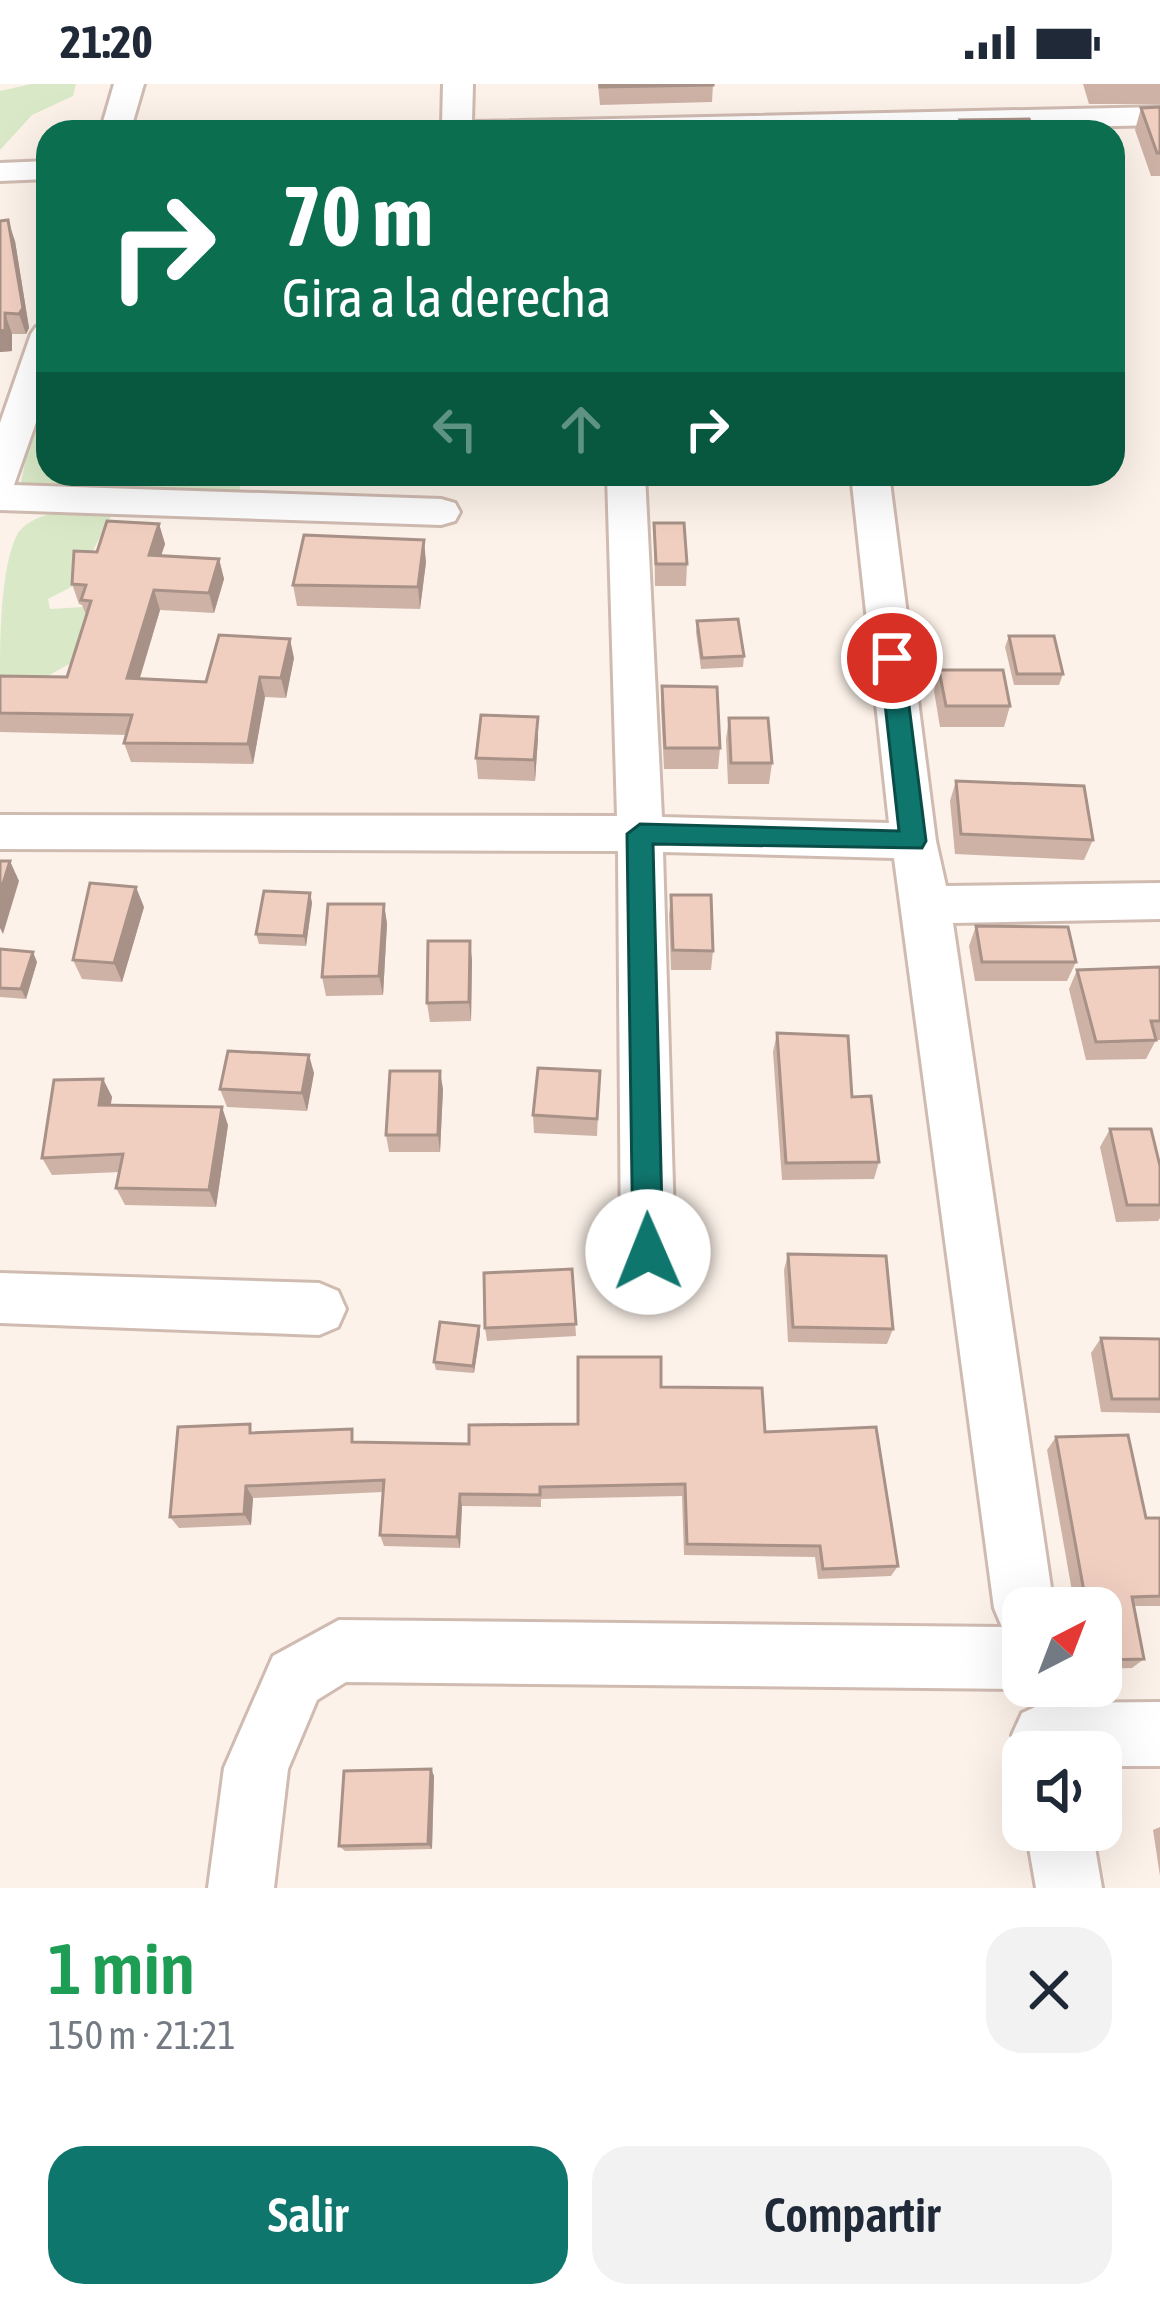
<!DOCTYPE html>
<html lang="es">
<meta charset="utf-8">
<style>
:root{--surface:#fff;--page:#f2f2f3;--text:#1f2937;--muted:#747a83;--accent:#0f766e}
body{margin:0;font-family:"Asap Condensed",sans-serif;background:var(--page);color:var(--text);height:100vh;display:flex;flex-direction:column;font-size:45px;white-space:nowrap}
*{box-sizing:border-box;margin:0}
p{font-size:39px;color:var(--muted)}
.icon{flex:none;width:66px;height:66px;fill:none;stroke:currentColor;stroke-width:2;stroke-linecap:round;stroke-linejoin:round}
.map{position:relative;height:1804px;overflow:hidden}
.sheet{display:flex;flex-direction:column;background:var(--surface);flex:1}
.sheet>*{flex:none}
.top-card{position:absolute;left:36px;top:36px;width:1089px;height:366px;border-radius:36px;box-shadow:0 12px 48px #0002;background:#0b6e4f;color:#fff;overflow:hidden}
.needle{width:78px;rotate:42deg}
.tools{position:absolute;left:1002px;top:1503px;display:grid;gap:24px}
.tools a{display:grid;place-items:center;width:120px;height:120px;border-radius:24px;background:var(--surface);box-shadow:0 12px 48px #0002;font-size:60px}
.pin{position:absolute;display:grid;place-items:center;width:102px;height:102px;color:#fff;margin:-51px;border:6px solid #fff;border-radius:50%;box-shadow:0 3px 12px #0007}
.me{position:absolute;width:132px;margin:-66px;rotate:359deg;stroke-linejoin:round;filter:drop-shadow(0 0 9px #0008)}
.turn{display:flex;align-items:center;gap:42px;height:252px;padding:0 48px;font-size:54px}
.turn .icon{width:156px;height:156px;stroke-width:2.5}
.turn b{display:block;font-size:84px;line-height:102px}
.lanes{display:flex;align-items:center;height:114px;padding:0 48px;background:#0003;justify-content:center;gap:60px;direction:ltr}
.lanes .off{opacity:.35}
.round{display:grid;place-items:center;flex:none;width:126px;height:126px;border-radius:36px;background:var(--page)}
.summary{display:flex;align-items:center;justify-content:space-between;height:204px;padding:0 48px}
h1{font-size:72px;font-weight:600;line-height:90px;color:#1e9e55}
.button{display:flex;gap:24px;margin-top:auto;padding:24px 48px}
.button a{flex:1;height:138px;border-radius:36px;background:var(--accent);color:#fff;font-size:48px;font-weight:600;line-height:138px;text-align:center}
.button a+a{background:var(--page);color:var(--text)}
.status{display:flex;justify-content:space-between;align-items:center;height:84px;padding:0 60px;background:var(--surface);direction:ltr}
.status svg{height:33px;fill:currentColor}
.map>svg:first-child{display:block}
.green{fill:#d9e9c7}
.lines{fill:none;stroke-linecap:round;stroke-linejoin:round}
.minor-casing{stroke:#d0bbb1;stroke-width:6}
.minor{fill:#fff;fill-rule:evenodd}
.wall{fill:#ceb2a6}
.shaded-wall{fill:#a89187}
.building{fill:#f0cfc1;stroke:#a89187;stroke-width:3}
.route{fill:#0f766e;stroke:#0a4d48;stroke-width:3}
</style>
<div class="status"><b>21:20</b><svg viewBox="0 0 49 12"><path d="M0 12V9h3v3zM5 12V6h3v6zM10 12V3h3v9zM15 12V0h3v12zM26 1h20v11H26zM47 4h2v5h-2z"/></svg></div>
<div class="map">
<svg width="1160" height="1804" viewBox="0 0 1160 1804">
<rect width="100%" height="100%" fill="#fcf2e9"/>
<g class="green">
<path d="M 31,0 L 76,0 L 73,12 L 32,31 L 0,66 L 0,7 Z"/>
<path d="M 38,315 L 48,315 L 48,390 L 241,390 L 239,414 L 16,423 Z"/>
<path d="M 68,426 L 112,430 L 75,501 L 48,515 L 50,525 L 83,523 L 88,536 L 82,573 L 26,604 L 0,597 C 0,559 0,481 18,449 C 30,433 50,430 68,426 Z"/>
</g>
<g class="lines">
<defs>
<g id="minor">
<path d="M 114,0 L 144,0 L 130,48 L 100,48 Z"/>
<path d="M 443,0 L 473,0 L 472,38 L 1160,23 L 1160,41 L 857,48 L 434,48 L 442,41 Z"/>
<path d="M 48,77 L 48,95 L 0,97 L 0,79 Z"/>
<path d="M 48,240 L 48,304 L 14,401 L 441,415 L 455,419 L 460,428 L 455,437 L 441,441 L 0,426 L 0,339 L 31,250 L 36,243 Z"/>
<path d="M 607,390 L 645,390 L 662,733 L 889,739 L 851,390 L 889,390 L 936,757 L 946,802 L 1160,799 L 1160,835 L 953,839 L 1054,1524 L 1023,1524 L 1023,1602 L 1030,1602 L 1023,1605 L 346,1598 L 317,1616 L 288,1685 L 274,1804 L 208,1804 L 224,1684 L 273,1572 L 339,1536 L 1002,1543 L 994,1524 L 894,774 L 663,768 L 675,1168 L 667,1185 L 648,1193 L 629,1185 L 621,1168 L 618,767 L 0,765 L 0,731 L 617,732 Z"/>
<path d="M 0,1189 L 319,1199 L 338,1207 L 346,1225 L 338,1243 L 319,1251 L 0,1239 Z"/>
<path d="M 1160,1618 L 1160,1682 L 1101,1682 L 1101,1668 L 1023,1668 L 1023,1674 L 1012,1651 L 1022,1629 L 1044,1619 Z"/>
<path d="M 1026,1746 L 1092,1746 L 1102,1804 L 1036,1804 Z"/>
</g>
</defs>
<use href="#minor" class="minor-casing"/>
<use href="#minor" class="minor"/>
</g>
<g class="wall">
<path d="M 598,0 L 713,0 L 712,18 L 600,21 Z"/>
<path d="M 1083,0 L 1160,0 L 1160,20 L 1089,20 Z"/>
<path d="M 1160,23 L 1160,92 L 1151,92 L 1135,46 L 1141,24 Z"/>
<path d="M 15,157 L 29,244 L 26,250 L 12,250 L 12,267 L 0,268 Z"/>
<path d="M 987,390 L 1096,390 L 1096,392 L 988,394 Z"/>
<path d="M 654,439 L 687,480 L 686,502 L 655,502 Z"/>
<path d="M 159,440 L 165,460 L 161,471 L 219,475 L 224,495 L 214,529 L 160,526 L 140,594 L 206,598 L 294,574 L 286,614 L 265,613 L 253,680 L 131,678 L 124,659 L 127,651 L 0,648 L 0,592 L 67,593 L 86,531 L 82,521 L 79,520 L 72,500 L 97,468 Z"/>
<path d="M 426,478 L 420,525 L 297,522 L 293,501 Z"/>
<path d="M 697,537 L 744,572 L 743,583 L 701,585 L 696,548 Z"/>
<path d="M 1009,552 L 1063,590 L 1059,601 L 1014,601 L 1005,563 Z"/>
<path d="M 939,586 L 1010,622 L 1004,643 L 940,643 L 934,607 Z"/>
<path d="M 662,602 L 720,664 L 718,685 L 664,685 L 661,623 Z"/>
<path d="M 538,633 L 538,654 L 535,697 L 478,695 L 476,674 Z"/>
<path d="M 729,634 L 772,679 L 769,700 L 728,700 L 726,655 Z"/>
<path d="M 956,697 L 1093,756 L 1084,776 L 955,770 L 950,717 Z"/>
<path d="M 310,809 L 312,819 L 306,862 L 259,860 L 256,850 Z"/>
<path d="M 671,811 L 713,867 L 711,886 L 671,886 L 669,831 Z"/>
<path d="M 384,820 L 387,840 L 383,911 L 326,912 L 322,893 Z"/>
<path d="M 144,823 L 122,898 L 82,895 L 73,876 Z"/>
<path d="M 976,842 L 1076,878 L 1067,897 L 975,897 L 969,862 Z"/>
<path d="M 0,865 L 37,878 L 26,915 L 0,913 Z"/>
<path d="M 472,876 L 471,937 L 430,938 L 427,919 Z"/>
<path d="M 1160,883 L 1160,956 L 1156,956 L 1146,975 L 1086,976 L 1069,905 L 1077,886 Z"/>
<path d="M 777,949 L 852,1013 L 879,1078 L 874,1095 L 782,1096 L 773,968 Z"/>
<path d="M 600,987 L 597,1052 L 534,1049 L 533,1031 Z"/>
<path d="M 314,989 L 307,1027 L 227,1023 L 220,1005 Z"/>
<path d="M 103,995 L 112,1013 L 110,1021 L 228,1041 L 216,1123 L 125,1121 L 116,1104 L 120,1088 L 52,1091 L 42,1074 Z"/>
<path d="M 443,1005 L 440,1068 L 389,1068 L 386,1051 Z"/>
<path d="M 1110,1045 L 1160,1082 L 1160,1134 L 1158,1137 L 1116,1138 L 1100,1063 Z"/>
<path d="M 788,1170 L 893,1245 L 887,1260 L 788,1258 L 784,1186 Z"/>
<path d="M 572,1185 L 576,1252 L 487,1257 L 485,1244 Z"/>
<path d="M 480,1250 L 474,1289 L 436,1286 L 434,1278 Z"/>
<path d="M 1101,1254 L 1160,1255 L 1160,1329 L 1101,1328 L 1091,1269 Z"/>
<path d="M 661,1303 L 765,1348 L 898,1482 L 891,1492 L 818,1495 L 815,1473 L 684,1471 L 682,1412 L 541,1415 L 541,1423 L 462,1422 L 460,1464 L 384,1462 L 380,1451 L 383,1408 L 253,1414 L 251,1441 L 179,1444 L 170,1433 L 255,1349 L 357,1358 L 469,1360 L 578,1340 Z"/>
<path d="M 1056,1353 L 1146,1434 L 1160,1434 L 1160,1522 L 1134,1522 L 1144,1575 L 1132,1584 L 1101,1585 L 1101,1524 L 1075,1524 L 1047,1366 Z"/>
<path d="M 431,1685 L 434,1692 L 432,1765 L 345,1767 L 339,1762 Z"/>
<path d="M 1160,1743 L 1160,1792 L 1153,1746 Z"/>
</g>
<g class="shaded-wall">
<path d="M 8,136 L 15,157 L 29,244 L 26,250 L 19,230 Z"/>
<path d="M 5,229 L 12,250 L 12,267 L 0,268 L 0,247 Z"/>
<path d="M 159,440 L 165,460 L 155,491 L 149,471 Z"/>
<path d="M 424,456 L 426,478 L 420,525 L 418,503 Z"/>
<path d="M 219,475 L 224,495 L 214,529 L 209,509 Z"/>
<path d="M 154,506 L 160,526 L 134,613 L 127,594 Z"/>
<path d="M 290,555 L 294,574 L 286,614 L 281,594 Z"/>
<path d="M 260,593 L 265,613 L 253,680 L 248,660 Z"/>
<path d="M 538,633 L 538,654 L 535,697 L 534,676 Z"/>
<path d="M 10,777 L 19,797 L 3,850 L 0,844 L 0,809 Z"/>
<path d="M 136,803 L 144,823 L 122,898 L 114,879 Z"/>
<path d="M 310,809 L 312,819 L 306,862 L 304,852 Z"/>
<path d="M 384,820 L 387,840 L 383,911 L 379,892 Z"/>
<path d="M 470,857 L 472,876 L 471,937 L 469,918 Z"/>
<path d="M 33,868 L 37,878 L 26,915 L 21,905 Z"/>
<path d="M 309,971 L 314,989 L 307,1027 L 302,1009 Z"/>
<path d="M 440,987 L 443,1005 L 440,1068 L 438,1051 Z"/>
<path d="M 103,995 L 112,1013 L 108,1039 L 99,1021 Z"/>
<path d="M 222,1023 L 228,1041 L 216,1123 L 209,1106 Z"/>
<path d="M 479,1242 L 480,1250 L 474,1289 L 473,1282 Z"/>
<path d="M 246,1402 L 253,1414 L 251,1441 L 244,1430 Z"/>
<path d="M 460,1410 L 462,1422 L 460,1464 L 457,1453 Z"/>
<path d="M 431,1685 L 434,1692 L 432,1765 L 428,1760 Z"/>
</g>
<g class="building">
<path d="M 600,0 L 713,0 L 713,1 L 600,3 Z"/>
<path d="M 1160,23 L 1160,69 L 1157,69 L 1141,24 Z"/>
<path d="M 1029,35 L 1035,48 L 965,48 L 960,36 Z"/>
<path d="M 8,136 L 23,224 L 19,230 L 5,229 L 5,246 L 0,247 L 0,137 Z"/>
<path d="M 107,437 L 159,440 L 149,471 L 219,475 L 209,509 L 154,506 L 127,594 L 206,598 L 219,551 L 290,555 L 281,594 L 260,593 L 248,660 L 124,659 L 132,631 L 0,629 L 0,592 L 67,593 L 91,517 L 81,516 L 86,501 L 72,500 L 74,467 L 97,468 Z"/>
<path d="M 654,439 L 684,439 L 687,480 L 656,480 Z"/>
<path d="M 304,451 L 424,456 L 418,503 L 293,501 Z"/>
<path d="M 738,535 L 744,572 L 702,574 L 697,537 Z"/>
<path d="M 1009,552 L 1054,552 L 1063,590 L 1017,590 Z"/>
<path d="M 939,586 L 1003,586 L 1010,622 L 946,622 Z"/>
<path d="M 662,602 L 717,603 L 720,664 L 665,664 Z"/>
<path d="M 481,631 L 538,633 L 534,676 L 476,674 Z"/>
<path d="M 729,634 L 768,634 L 772,679 L 731,679 Z"/>
<path d="M 956,697 L 1084,702 L 1093,756 L 961,750 Z"/>
<path d="M 0,777 L 10,777 L 0,809 Z"/>
<path d="M 90,799 L 136,803 L 114,879 L 73,876 Z"/>
<path d="M 264,807 L 310,809 L 304,852 L 256,850 Z"/>
<path d="M 671,811 L 711,811 L 713,867 L 673,866 Z"/>
<path d="M 328,820 L 384,820 L 379,892 L 322,893 Z"/>
<path d="M 976,842 L 1068,843 L 1076,878 L 982,878 Z"/>
<path d="M 428,857 L 470,857 L 469,918 L 427,919 Z"/>
<path d="M 0,865 L 33,868 L 21,905 L 0,904 Z"/>
<path d="M 1160,883 L 1160,937 L 1151,937 L 1156,956 L 1096,958 L 1077,886 Z"/>
<path d="M 777,949 L 848,952 L 852,1013 L 871,1012 L 879,1078 L 786,1079 Z"/>
<path d="M 228,967 L 309,971 L 302,1009 L 220,1005 Z"/>
<path d="M 538,984 L 600,987 L 597,1035 L 533,1031 Z"/>
<path d="M 390,987 L 440,987 L 438,1051 L 386,1051 Z"/>
<path d="M 103,995 L 99,1021 L 222,1023 L 209,1106 L 116,1104 L 123,1070 L 42,1074 L 54,996 Z"/>
<path d="M 1110,1045 L 1151,1045 L 1160,1082 L 1160,1121 L 1127,1121 Z"/>
<path d="M 788,1170 L 886,1172 L 893,1245 L 793,1243 Z"/>
<path d="M 572,1185 L 576,1240 L 485,1244 L 484,1189 Z"/>
<path d="M 440,1238 L 479,1242 L 473,1282 L 434,1278 Z"/>
<path d="M 1101,1254 L 1160,1255 L 1160,1315 L 1112,1315 Z"/>
<path d="M 578,1273 L 661,1273 L 661,1303 L 762,1304 L 765,1348 L 876,1343 L 898,1482 L 823,1485 L 820,1462 L 687,1460 L 685,1400 L 540,1403 L 540,1411 L 460,1410 L 457,1453 L 380,1451 L 384,1396 L 246,1402 L 244,1430 L 170,1433 L 178,1343 L 250,1340 L 250,1349 L 352,1345 L 352,1358 L 469,1360 L 469,1341 L 578,1340 Z"/>
<path d="M 1128,1351 L 1146,1434 L 1160,1434 L 1160,1512 L 1132,1513 L 1144,1575 L 1101,1576 L 1101,1524 L 1087,1524 L 1056,1353 Z"/>
<path d="M 431,1685 L 428,1760 L 339,1762 L 344,1687 Z"/>
</g>
<path class="route" d="M 892,565 L 903,574 L 926,757 L 922,764 L 653,760 L 663,1168 L 659,1178 L 648,1182 L 638,1178 L 633,1168 L 627,750 L 640,740 L 899,747 L 880,574 Z"/>
</svg>
<div class="tools">
<a><svg class="needle" viewBox="-14 -14 28 28"><path d="M0-13l5 13h-10z" fill="#e53935"/><path d="M0 13l5-13h-10z" fill="#747a83"/></svg></a>
<a><svg class="icon" aria-label="sound" viewBox="0 0 24 24"><path d="M4 9h4l5-4v14l-5-4H4zM17 9q2 3 0 6"/></svg></a>
</div>
<div class="pin" style="left:892px;top:574px;background:#d93025"><svg class="icon" aria-label="arrive" viewBox="0 0 24 24"><path d="M6 21V4h12l-3 4 3 4H6"/></svg></div>
<svg class="me" style="left:648px;top:1168px" viewBox="-20 -20 40 40"><circle r="19" fill="#fff"/><path d="M0-13L10 11 0 6-10 11z" fill="#0f766e"/></svg>
<div class="top-card">
<div class="turn"><svg class="icon" aria-label="right" viewBox="0 0 24 24"><path d="M7 20v-9h11M14 6l5 5-5 5"/></svg><div><b>70 m</b>Gira a la derecha</div></div>
<div class="lanes"><svg class="icon off" aria-label="left" viewBox="0 0 24 24"><path d="M17 20v-9H6M10 6l-5 5 5 5"/></svg><svg class="icon off" aria-label="ahead" viewBox="0 0 24 24"><path d="M12 20V5M6 11l6-6 6 6"/></svg><svg class="icon" aria-label="right" viewBox="0 0 24 24"><path d="M7 20v-9h11M14 6l5 5-5 5"/></svg></div>
</div>
</div>
<section class="sheet">
<div class="summary"><div><h1>1 min</h1><p>150 m · 21:21</p></div><a class="round"><svg class="icon" aria-label="close" viewBox="0 0 24 24"><path d="M6 6l12 12M18 6L6 18"/></svg></a></div>
<div class="button"><a>Salir</a><a>Compartir</a></div>
</section>
